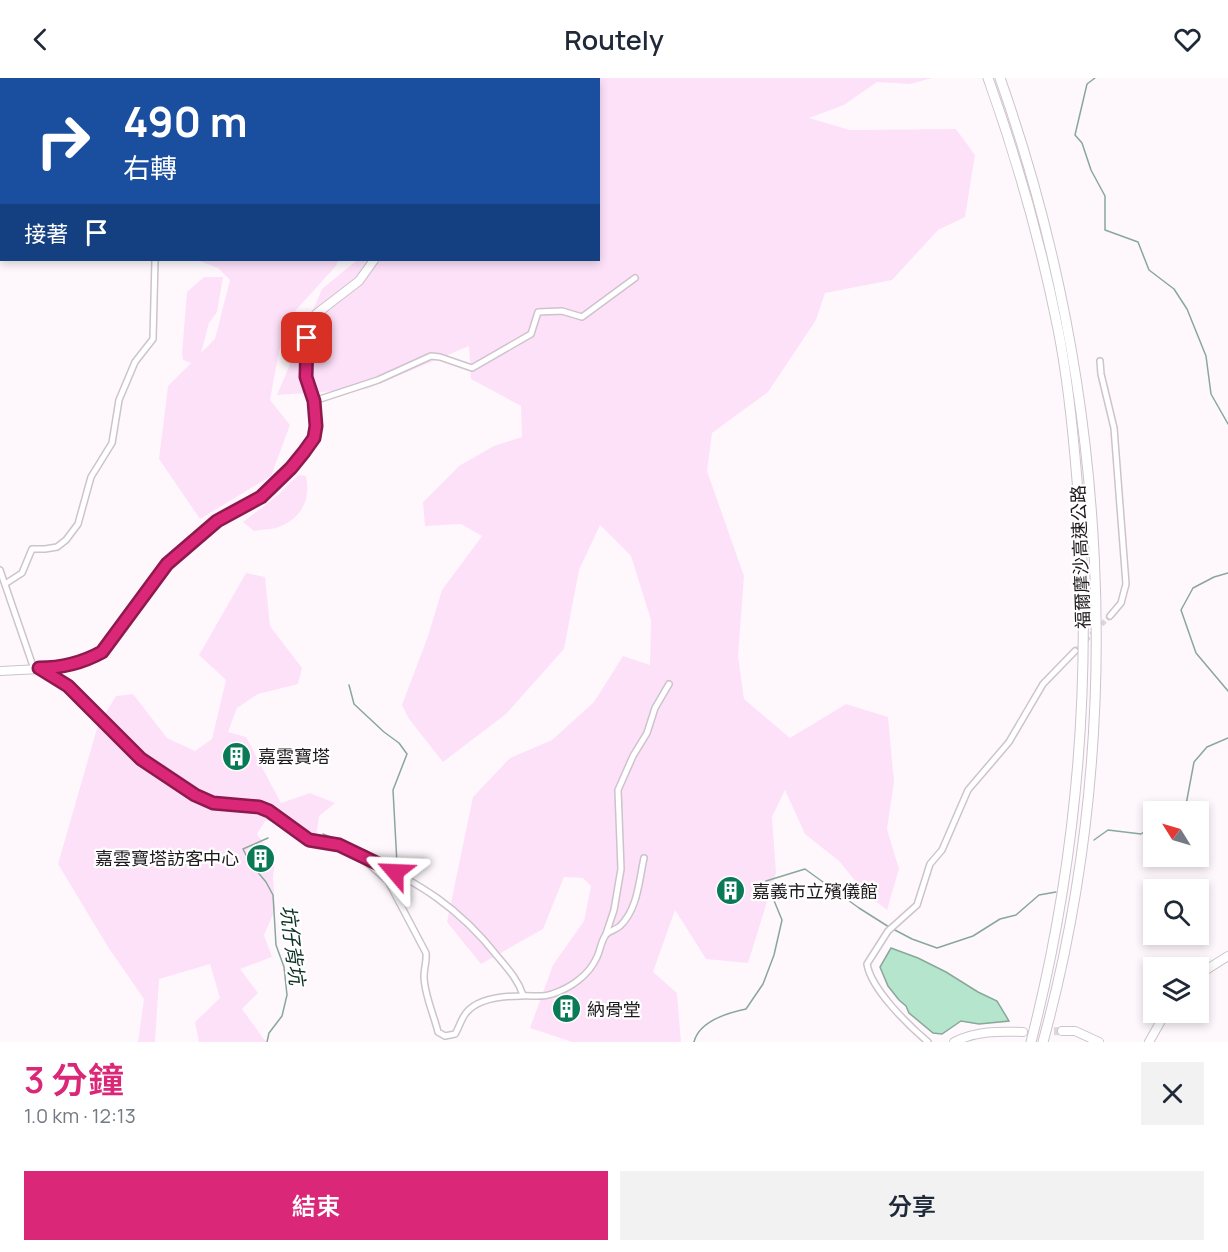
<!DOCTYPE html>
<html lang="zh-TW">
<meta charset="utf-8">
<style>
:root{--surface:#fff;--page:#f2f2f3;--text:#1f2937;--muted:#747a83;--accent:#db2777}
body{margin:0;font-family:Manrope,"Noto Sans TC",sans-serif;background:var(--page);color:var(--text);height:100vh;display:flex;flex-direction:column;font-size:22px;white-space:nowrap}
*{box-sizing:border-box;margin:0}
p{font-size:20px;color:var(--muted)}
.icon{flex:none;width:33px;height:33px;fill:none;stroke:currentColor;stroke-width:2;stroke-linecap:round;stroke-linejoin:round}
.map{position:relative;height:964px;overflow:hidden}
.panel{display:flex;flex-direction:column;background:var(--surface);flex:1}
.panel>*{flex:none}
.hud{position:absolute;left:0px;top:0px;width:600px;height:183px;box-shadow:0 3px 9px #0003;background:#1a4fa0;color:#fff;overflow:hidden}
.needle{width:39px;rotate:307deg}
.tools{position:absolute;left:1143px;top:723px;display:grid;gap:12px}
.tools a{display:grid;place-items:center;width:66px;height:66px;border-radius:0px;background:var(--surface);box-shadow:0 3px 9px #0003;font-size:30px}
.pin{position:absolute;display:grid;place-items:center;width:51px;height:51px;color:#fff;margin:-26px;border-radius:12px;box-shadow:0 3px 9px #0006}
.me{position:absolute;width:66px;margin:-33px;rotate:296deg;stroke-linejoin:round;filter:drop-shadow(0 0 4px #0008)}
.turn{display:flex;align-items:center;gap:21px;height:126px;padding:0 24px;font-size:27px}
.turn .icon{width:78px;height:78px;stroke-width:2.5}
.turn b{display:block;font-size:42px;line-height:51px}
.then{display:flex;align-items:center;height:57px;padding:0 24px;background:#0003;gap:12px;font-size:22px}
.round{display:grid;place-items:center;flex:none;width:63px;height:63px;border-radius:0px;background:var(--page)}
.overview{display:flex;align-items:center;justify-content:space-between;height:102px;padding:0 24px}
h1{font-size:36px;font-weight:600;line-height:45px;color:var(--accent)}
.primary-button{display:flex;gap:12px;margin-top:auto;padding:12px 24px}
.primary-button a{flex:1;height:69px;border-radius:0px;background:var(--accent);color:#fff;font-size:24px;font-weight:600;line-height:69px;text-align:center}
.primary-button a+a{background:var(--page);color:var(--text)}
header{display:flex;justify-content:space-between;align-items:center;height:78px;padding:0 24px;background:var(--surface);font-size:27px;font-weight:600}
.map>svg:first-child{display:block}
.green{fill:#fde1f9}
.water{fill:#b6e5ce;stroke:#88a899;stroke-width:1.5}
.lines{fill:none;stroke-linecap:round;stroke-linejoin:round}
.stream{stroke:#88a899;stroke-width:1.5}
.street-tunnel{stroke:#dcd7db;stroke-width:5;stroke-dasharray:5 2.5;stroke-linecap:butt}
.secondary-tunnel{stroke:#dcd7db;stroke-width:8;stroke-dasharray:8 4;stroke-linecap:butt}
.street-casing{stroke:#cdc3cc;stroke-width:8}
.secondary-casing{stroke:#cdc3cc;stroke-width:10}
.highway-casing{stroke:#cdc3cc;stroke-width:11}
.street{stroke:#fff;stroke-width:5}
.secondary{stroke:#fff;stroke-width:8}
.highway{stroke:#fff;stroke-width:9}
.route-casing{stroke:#8e194d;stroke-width:15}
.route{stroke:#db2777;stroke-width:10}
.labels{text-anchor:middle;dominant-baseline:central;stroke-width:4.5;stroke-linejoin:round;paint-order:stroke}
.street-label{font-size:18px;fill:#1d191c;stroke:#fff}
.poi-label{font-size:18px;fill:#1d191c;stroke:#fff;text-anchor:start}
.water-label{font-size:20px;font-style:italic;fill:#0c3324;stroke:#fff}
</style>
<header><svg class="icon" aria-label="back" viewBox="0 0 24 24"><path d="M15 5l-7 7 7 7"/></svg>Routely<svg class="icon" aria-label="heart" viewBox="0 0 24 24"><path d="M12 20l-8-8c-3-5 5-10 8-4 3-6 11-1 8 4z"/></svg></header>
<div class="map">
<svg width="1228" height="964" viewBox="0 0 1228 964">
<rect width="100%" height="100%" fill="#fef8fd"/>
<g class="green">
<path d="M 164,0 L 525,0 L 161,1 Z"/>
<path d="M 532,0 L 932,0 L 910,6 L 877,4 L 844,27 L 809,40 L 850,52 L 956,51 L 975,77 L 965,139 L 938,152 L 892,202 L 825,215 L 816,242 L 768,314 L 712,355 L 707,393 L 744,498 L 738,578 L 744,621 L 790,660 L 846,626 L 888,639 L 894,704 L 887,751 L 899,791 L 887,832 L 865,815 L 839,783 L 805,756 L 785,712 L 772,739 L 776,795 L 748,885 L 706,881 L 675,832 L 653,894 L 677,915 L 681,964 L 572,964 L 530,950 L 553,887 L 584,843 L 591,808 L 583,800 L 564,799 L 543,851 L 481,886 L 447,844 L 473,719 L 510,680 L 552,662 L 594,624 L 623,578 L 650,587 L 651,542 L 631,478 L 600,447 L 579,492 L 564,571 L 506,636 L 443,684 L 409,641 L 402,627 L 428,558 L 442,512 L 482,458 L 461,446 L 425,448 L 423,424 L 459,388 L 494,368 L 522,359 L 521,328 L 471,301 L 469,268 L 367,311 L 277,317 L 322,211 L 357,182 L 598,182 L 598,2 L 530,1 Z"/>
<path d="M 197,182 L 339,182 L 335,189 L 296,232 L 279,273 L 270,322 L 290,347 L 271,398 L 200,441 L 159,381 L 168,308 L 191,285 L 183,282 L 182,275 L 187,214 L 204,199 L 223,199 L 217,234 L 209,245 L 201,275 L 215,261 L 230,202 L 218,190 Z"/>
<path d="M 298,397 L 306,398 C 311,421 302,440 279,449 C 271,452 262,451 254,453 L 243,444 L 278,417 Z"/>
<path d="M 246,495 L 265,499 L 270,548 L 302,590 L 298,606 L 258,616 L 237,630 L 228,654 L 246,659 L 281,725 L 310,715 L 335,725 L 319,738 L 316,759 L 266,742 L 257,756 L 275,781 L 273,799 L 275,832 L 264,857 L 272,879 L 240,891 L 258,915 L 242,931 L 266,964 L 199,964 L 195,944 L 220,920 L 210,886 L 159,901 L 155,964 L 138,964 L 144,921 L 108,869 L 58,786 L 98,647 L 116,618 L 133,616 L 167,660 L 195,673 L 212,661 L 226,602 L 199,577 Z"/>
</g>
<path class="water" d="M 891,870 L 918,880 L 946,894 L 978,914 L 997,923 L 1009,943 L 979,946 L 961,943 L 942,956 L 933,955 L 909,935 L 906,928 L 899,922 L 888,908 L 880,889 Z"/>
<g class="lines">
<g class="stream">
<path d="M 1095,0 L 1087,6 L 1075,57 L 1082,65 L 1091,92 L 1105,118 L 1105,152 L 1138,164 L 1149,192 L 1174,211 L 1187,231 L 1206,278 L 1211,316 L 1228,346"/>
<path d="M 1228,495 L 1214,499 L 1193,510 L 1181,532 L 1196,575 L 1228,613"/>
<path d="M 349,607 L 354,626 L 384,654 L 399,665 L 407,676 L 393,712 L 397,786 L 392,789"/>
<path d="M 1168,734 L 1171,730 L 1185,732 L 1194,684 L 1207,669 L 1228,660"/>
<path d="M 323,756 L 367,773 L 375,781"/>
<path d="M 1094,762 L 1108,752 L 1141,756 L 1154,747"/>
<path d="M 893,851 L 912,861 L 937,870 L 973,858 L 1000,841 L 1016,837 L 1039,817 L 1056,814"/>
<path d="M 267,964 L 269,955 L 282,938 L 287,917 L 284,889 L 276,867 L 273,817 L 266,804 L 250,785 L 243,771 L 268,760"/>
<path d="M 694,964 C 699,943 727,935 746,931 L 763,906 L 774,877 L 782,842 L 766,803 L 805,791 L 859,830 L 889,849"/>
</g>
<path class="street-tunnel" d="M 1075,573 L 1110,538"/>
<path class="secondary-tunnel" d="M 1030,954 L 1062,953"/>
<defs>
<g id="street">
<path d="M 1100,283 L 1101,296 L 1114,350 L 1126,506 L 1121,525 L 1110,538"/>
<path d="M 314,323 L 378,302 L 431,278 L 440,279 L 472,290 L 531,256 L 538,234 L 562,233 L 582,239 L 635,200"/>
<path d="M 0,492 L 34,591"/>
<path d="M 5,506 L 22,495 L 32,471 L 45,471 L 57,469 L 66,462 L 78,446 L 91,399 L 112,365 L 119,322 L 135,284 L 153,261 L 155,182"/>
<path d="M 41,591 L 68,608 L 141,681 L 195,717 L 213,725 L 259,729 L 309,762 L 339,767 L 355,774 L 388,803 L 426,875 C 427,883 424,890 424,898 C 424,916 434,937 438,954 L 445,958 L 455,956 C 459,950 461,941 466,935 C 478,920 503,918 521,918 C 532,917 541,920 552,916 C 571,910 589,897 597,879 C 600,873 601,864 605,858 C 608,853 616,852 620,848 C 638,831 639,802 644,780"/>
<path d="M 363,778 C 420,806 458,828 498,879 C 509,892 518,902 523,917"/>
<path d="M 606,856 L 614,832 L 621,791 L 618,712 L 633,678 L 647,655 L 655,630 L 669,606"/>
<path d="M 928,964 C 908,947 871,911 867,886 L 888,853 L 917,827 L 930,786 L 942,772 L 968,712 L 1009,664 L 1043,606 L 1075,573"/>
</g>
<g id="secondary">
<path d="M 548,2 L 548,0"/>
<path d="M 0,593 L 61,590 L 87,582 L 102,574 L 167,486 L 217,443 L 261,419 L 291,390 L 304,374 L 314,360 L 316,349 L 314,323 L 306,299 L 307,260 L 311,244 L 316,236 L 359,203 L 374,182"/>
<path d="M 1198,897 L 1228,878"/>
<path d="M 1062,953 L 1075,953 L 1099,964"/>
<path d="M 954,964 C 976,953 998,953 1023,954"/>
<path d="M 1149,964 L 1166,934"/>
</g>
<g id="highway">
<path d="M 988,0 C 1017,81 1041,166 1058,251 C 1068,301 1073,352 1077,402 C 1093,590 1078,781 1031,964"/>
<path d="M 1000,0 C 1108,306 1129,649 1043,964"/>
</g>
</defs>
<use href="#street" class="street-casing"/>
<use href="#secondary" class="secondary-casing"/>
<use href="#highway" class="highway-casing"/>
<use href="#street" class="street"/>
<use href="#secondary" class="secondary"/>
<use href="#highway" class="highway"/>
</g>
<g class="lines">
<defs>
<path id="route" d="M 307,260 L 306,299 L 314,323 L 316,348 L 314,360 L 304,374 L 291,390 L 261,419 L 217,443 L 167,486 L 102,574 C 82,585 63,590 39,590 L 68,608 L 141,681 L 195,717 L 213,725 L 259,729 L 269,733 L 309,762 L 339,767 L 395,794"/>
</defs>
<use href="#route" class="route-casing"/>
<use href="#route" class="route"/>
</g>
<defs>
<symbol id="building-disc" viewBox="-11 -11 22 22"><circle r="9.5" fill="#097a55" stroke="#fff"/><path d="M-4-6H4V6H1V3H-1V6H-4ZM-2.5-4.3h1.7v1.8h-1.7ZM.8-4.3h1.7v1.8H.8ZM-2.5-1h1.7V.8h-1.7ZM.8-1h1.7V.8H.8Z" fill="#fff"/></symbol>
</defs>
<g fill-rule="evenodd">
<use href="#building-disc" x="220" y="662" width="33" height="33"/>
<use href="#building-disc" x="244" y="764" width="33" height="33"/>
<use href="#building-disc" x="714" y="796" width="33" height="33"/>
<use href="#building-disc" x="550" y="914" width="33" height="33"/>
</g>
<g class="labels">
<g class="street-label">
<text transform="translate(1080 479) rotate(-92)">福爾摩沙高速公路</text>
</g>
<g class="poi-label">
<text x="258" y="678">嘉雲寶塔</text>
<text x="239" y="780" text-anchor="end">嘉雲寶塔訪客中心</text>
<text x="752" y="813">嘉義市立殯儀館</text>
<text x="587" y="931">納骨堂</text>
</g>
<g class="water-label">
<text transform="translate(293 867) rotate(83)">坑仔背坑</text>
</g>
</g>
</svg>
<div class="tools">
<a><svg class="needle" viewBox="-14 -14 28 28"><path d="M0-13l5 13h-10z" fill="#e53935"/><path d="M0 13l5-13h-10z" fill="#747a83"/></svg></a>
<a><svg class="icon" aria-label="search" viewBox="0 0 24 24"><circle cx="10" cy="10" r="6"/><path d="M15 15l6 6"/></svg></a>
<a><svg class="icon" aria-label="layers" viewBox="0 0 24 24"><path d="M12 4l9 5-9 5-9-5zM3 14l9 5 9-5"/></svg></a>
</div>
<div class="pin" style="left:307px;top:260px;background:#d93025"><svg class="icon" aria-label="arrive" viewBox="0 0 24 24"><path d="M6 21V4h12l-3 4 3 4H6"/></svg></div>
<svg class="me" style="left:395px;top:794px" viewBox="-20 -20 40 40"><path d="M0-17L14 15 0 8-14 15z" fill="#db2777" stroke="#fff" stroke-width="4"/></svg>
<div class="hud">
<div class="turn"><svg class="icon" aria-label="right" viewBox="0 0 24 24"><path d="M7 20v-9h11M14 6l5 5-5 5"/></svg><div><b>490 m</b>右轉</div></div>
<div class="then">接著<svg class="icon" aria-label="arrive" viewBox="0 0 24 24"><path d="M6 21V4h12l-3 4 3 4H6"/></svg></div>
</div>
</div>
<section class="panel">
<div class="overview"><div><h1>3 分鐘</h1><p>1.0 km · 12:13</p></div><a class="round"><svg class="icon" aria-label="close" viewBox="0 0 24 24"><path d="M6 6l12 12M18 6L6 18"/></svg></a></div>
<div class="primary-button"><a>結束</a><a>分享</a></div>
</section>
